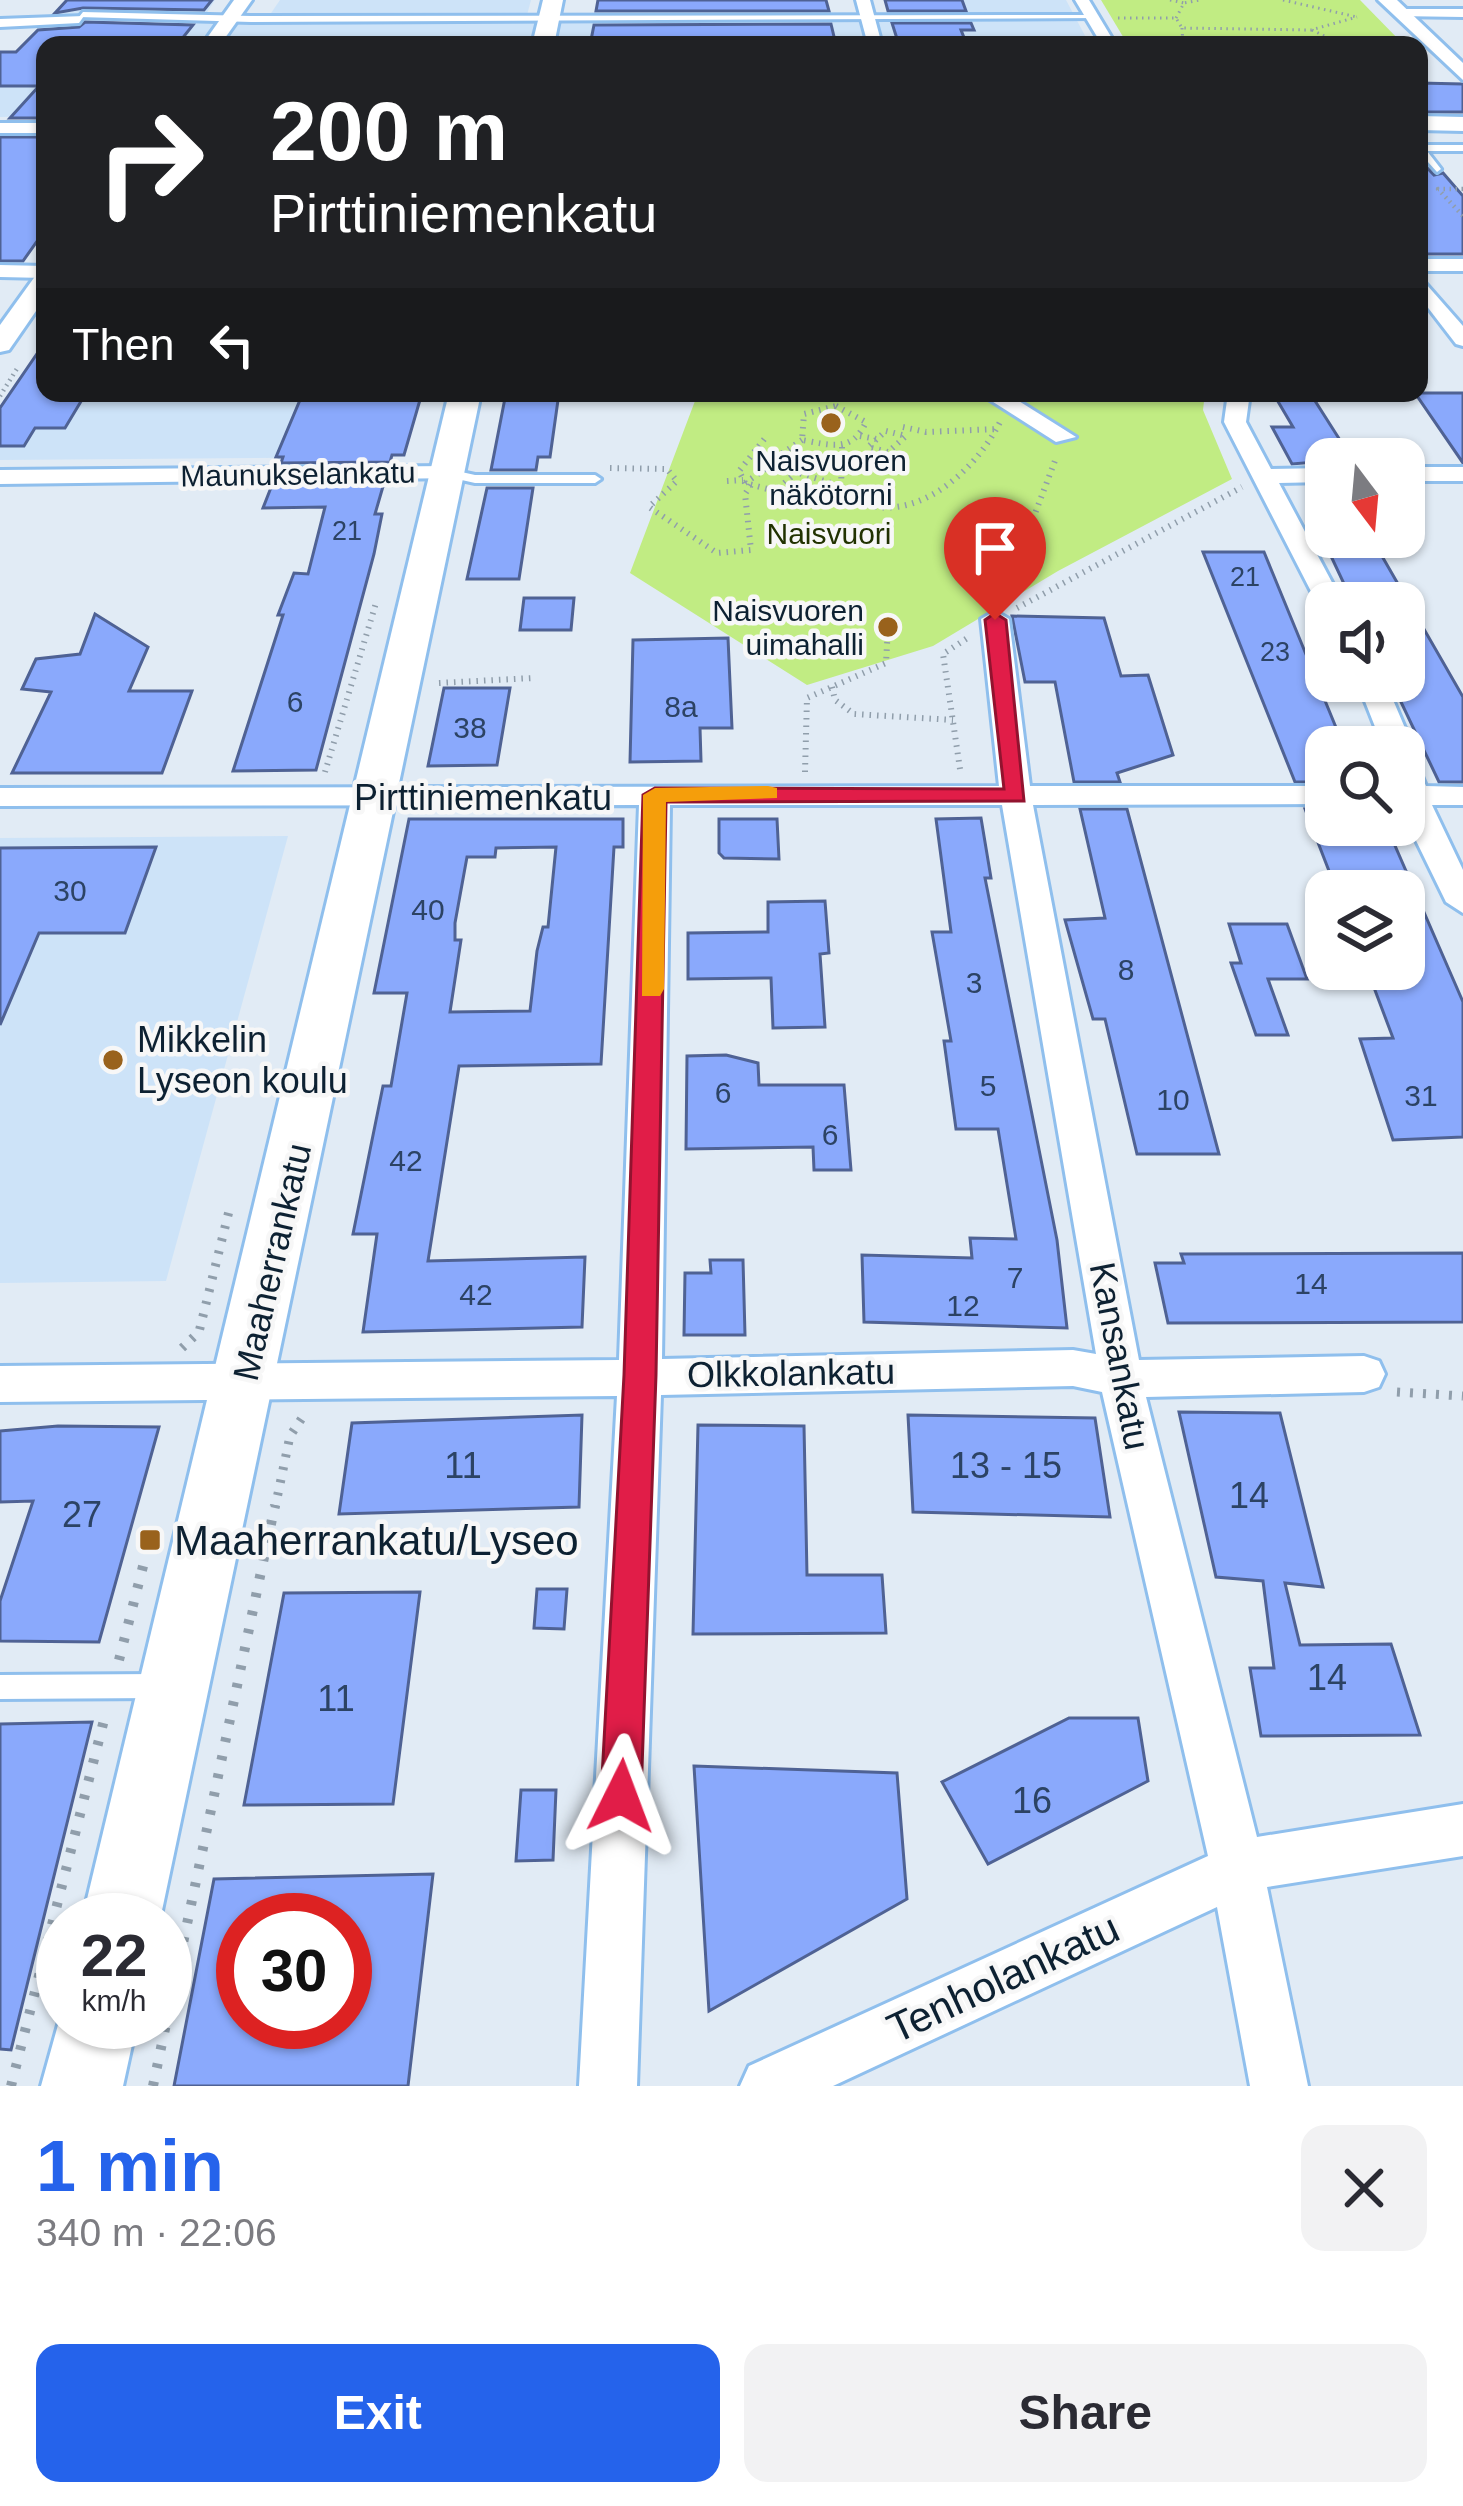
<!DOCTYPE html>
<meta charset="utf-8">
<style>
:root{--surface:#fff;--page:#f2f2f3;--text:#2b2b33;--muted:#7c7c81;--accent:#2563eb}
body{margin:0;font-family:Helvetica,sans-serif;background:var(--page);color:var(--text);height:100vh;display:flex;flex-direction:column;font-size:45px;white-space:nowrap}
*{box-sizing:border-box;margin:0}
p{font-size:39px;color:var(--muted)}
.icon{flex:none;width:66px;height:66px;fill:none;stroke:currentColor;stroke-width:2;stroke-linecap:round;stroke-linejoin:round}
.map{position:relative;height:2086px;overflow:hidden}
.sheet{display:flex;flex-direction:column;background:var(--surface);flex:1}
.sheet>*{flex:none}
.hud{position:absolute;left:36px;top:36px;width:1392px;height:366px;border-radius:24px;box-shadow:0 3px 9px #0004;background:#202124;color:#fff;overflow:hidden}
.needle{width:78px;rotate:164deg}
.tools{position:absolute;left:1305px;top:438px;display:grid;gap:24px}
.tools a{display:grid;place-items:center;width:120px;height:120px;border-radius:24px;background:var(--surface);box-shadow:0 3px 9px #0004;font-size:60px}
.speed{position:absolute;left:36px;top:1893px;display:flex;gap:24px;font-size:60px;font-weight:700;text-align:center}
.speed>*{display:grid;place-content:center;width:156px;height:156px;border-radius:50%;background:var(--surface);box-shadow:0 3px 9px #0004;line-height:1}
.speed small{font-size:30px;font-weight:400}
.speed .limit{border:18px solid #d22;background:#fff;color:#111}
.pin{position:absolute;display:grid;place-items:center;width:102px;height:102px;color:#fff;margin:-123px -51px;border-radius:50% 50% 50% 0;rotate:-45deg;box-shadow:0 0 12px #0007}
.pin .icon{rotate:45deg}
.me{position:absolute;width:132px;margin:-66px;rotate:3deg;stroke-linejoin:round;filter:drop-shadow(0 0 9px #0008)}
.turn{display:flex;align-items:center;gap:42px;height:252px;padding:0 36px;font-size:54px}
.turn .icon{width:156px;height:156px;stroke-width:2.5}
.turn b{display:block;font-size:84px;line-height:102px}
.then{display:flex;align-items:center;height:114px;padding:0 36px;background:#0003;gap:24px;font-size:45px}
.round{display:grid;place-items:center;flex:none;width:126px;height:126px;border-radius:24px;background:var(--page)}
.overview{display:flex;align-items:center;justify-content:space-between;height:204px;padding:0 36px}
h1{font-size:72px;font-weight:600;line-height:90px;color:var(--accent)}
.primary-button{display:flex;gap:24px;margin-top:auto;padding:24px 36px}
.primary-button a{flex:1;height:138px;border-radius:24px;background:var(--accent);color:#fff;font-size:48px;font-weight:600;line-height:138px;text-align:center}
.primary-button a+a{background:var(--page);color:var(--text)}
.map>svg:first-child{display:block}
.built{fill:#cde3f8}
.green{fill:#c1ec83}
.building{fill:#8aa9fc;stroke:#4f6294;stroke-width:3;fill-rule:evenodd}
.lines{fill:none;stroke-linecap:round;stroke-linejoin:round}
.service-casing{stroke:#8fbfed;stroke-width:6}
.pedestrian-casing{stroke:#8fbfed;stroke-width:6}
.minor-casing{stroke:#8fbfed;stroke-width:6}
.tertiary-casing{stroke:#8fbfed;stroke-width:6}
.secondary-casing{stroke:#8fbfed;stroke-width:6}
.path-far4{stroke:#909eab;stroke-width:3;stroke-dasharray:1.5 4.5;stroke-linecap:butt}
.path-far3{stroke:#909eab;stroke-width:4.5;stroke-dasharray:1.5 4.5;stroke-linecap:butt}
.path-far2{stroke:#909eab;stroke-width:6;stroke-dasharray:1.5 6;stroke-linecap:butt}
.path-far1{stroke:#909eab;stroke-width:9;stroke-dasharray:3 10;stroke-linecap:butt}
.path{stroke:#909eab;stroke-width:10;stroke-dasharray:4.5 14;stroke-linecap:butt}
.service{fill:#fff;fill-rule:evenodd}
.pedestrian{fill:#fff;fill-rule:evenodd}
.minor{fill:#fff;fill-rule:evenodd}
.tertiary{fill:#fff;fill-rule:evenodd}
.secondary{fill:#fff;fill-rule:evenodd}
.route{fill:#e11d48;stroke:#92132f;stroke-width:3}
.slow{fill:#f59e0b}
.poi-dot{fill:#99621c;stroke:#f7f7f7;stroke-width:4.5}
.labels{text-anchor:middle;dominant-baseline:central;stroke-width:9;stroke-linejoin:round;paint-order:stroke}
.far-number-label{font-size:27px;fill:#2c4364}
.far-poi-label{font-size:30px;fill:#0d2132;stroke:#f7f7f7}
.far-street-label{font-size:30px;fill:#0d2132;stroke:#f7f7f7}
.far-park-label{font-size:30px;fill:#213201;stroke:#f7f7f7}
.number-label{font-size:30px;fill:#2c4364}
.street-label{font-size:36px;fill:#0d2132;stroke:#f7f7f7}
.poi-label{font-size:36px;fill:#0d2132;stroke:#f7f7f7;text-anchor:start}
.near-number-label{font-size:36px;fill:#2c4364}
.near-poi-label{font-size:42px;fill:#0d2132;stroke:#f7f7f7;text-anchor:start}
.near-street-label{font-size:42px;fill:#0d2132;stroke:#f7f7f7}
</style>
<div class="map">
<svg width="1463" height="2086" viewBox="0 0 1463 2086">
<rect width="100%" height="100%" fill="#e1ebf5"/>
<g class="built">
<path d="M 65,0 L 215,0 L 200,23 L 889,20 L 884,0 L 1066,0 L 1090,45 L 45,45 L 45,116 L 0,117 L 0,52 L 15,52 Z"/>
<path d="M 280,0 L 531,0 L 526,19 L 267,19 Z"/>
<path d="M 45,393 L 405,393 L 387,457 L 0,460 L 0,427 Z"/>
<path d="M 288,836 L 166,1281 L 0,1283 L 0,838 Z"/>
</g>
<g class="green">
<path d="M 1101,0 L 1360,0 L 1404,45 L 1128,45 Z"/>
<path d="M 698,393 L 1205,393 L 1203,410 L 1232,479 L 1058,571 L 933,646 L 807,685 L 630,573 Z"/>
</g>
<g class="building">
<path d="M 67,0 L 212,0 L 204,10 L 83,8 L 55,13 Z"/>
<path d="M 598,0 L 826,0 L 829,11 L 596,11 Z"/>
<path d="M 885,0 L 962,0 L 966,11 L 888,11 Z"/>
<path d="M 85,22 L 193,25 L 177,45 L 45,45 L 45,118 L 10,118 L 39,86 L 0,86 L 0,52 L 16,52 L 38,30 L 79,27 Z"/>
<path d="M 892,23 L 971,23 L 974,30 L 961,30 L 967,45 L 899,45 Z"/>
<path d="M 831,24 L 836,45 L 590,45 L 594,25 Z"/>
<path d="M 1419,83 L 1463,84 L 1463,112 L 1419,112 Z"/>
<path d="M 0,137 L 45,137 L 45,230 L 23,261 L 0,261 Z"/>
<path d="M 1419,159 L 1434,175 L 1443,173 L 1463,196 L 1463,254 L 1419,254 Z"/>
<path d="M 45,342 L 45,393 L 86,393 L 65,428 L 35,428 L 24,446 L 0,446 L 0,408 Z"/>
<path d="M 374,393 L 422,393 L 404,455 L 392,455 L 390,462 L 281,463 L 283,457 L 276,457 L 300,400 L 372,399 Z"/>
<path d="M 506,393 L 559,393 L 550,457 L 538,457 L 536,470 L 491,470 Z"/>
<path d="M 1273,393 L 1310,393 L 1352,459 L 1292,464 L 1272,427 L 1293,427 Z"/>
<path d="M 1415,393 L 1463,393 L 1463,463 Z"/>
<path d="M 384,483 L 375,514 L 382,514 L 374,554 L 316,770 L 233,771 L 283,615 L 278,615 L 294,573 L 308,574 L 325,507 L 263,508 L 272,485 Z"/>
<path d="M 487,488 L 533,488 L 519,579 L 467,579 Z"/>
<path d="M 1322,537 L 1371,537 L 1463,697 L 1463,782 L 1439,782 L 1391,681 L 1404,681 L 1404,603 L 1353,603 Z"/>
<path d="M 1203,552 L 1264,552 L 1344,747 L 1326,747 L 1326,782 L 1295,782 Z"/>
<path d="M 524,598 L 574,598 L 571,630 L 520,630 Z"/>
<path d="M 95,614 L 148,647 L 129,691 L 192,691 L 162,773 L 12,773 L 51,692 L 22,689 L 36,659 L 80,654 Z"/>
<path d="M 1012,616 L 1104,618 L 1121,676 L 1148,675 L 1173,755 L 1117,773 L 1120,782 L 1074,782 L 1055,682 L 1025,682 Z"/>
<path d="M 728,638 L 732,728 L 700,728 L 701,761 L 630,762 L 633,640 Z"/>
<path d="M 444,688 L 510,688 L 497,765 L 428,766 Z"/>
<path d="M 1326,808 L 1326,825 L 1386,825 L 1463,1002 L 1463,1137 L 1393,1140 L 1360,1039 L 1393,1038 L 1367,969 L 1404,969 L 1404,889 L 1336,889 L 1305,809 Z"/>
<path d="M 1080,809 L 1127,809 L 1219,1154 L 1137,1154 L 1105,1019 L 1093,1019 L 1065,920 L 1105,918 Z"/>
<path d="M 981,818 L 991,878 L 985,878 L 1057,1240 L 1067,1328 L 864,1322 L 862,1255 L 972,1258 L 970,1238 L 1016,1239 L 998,1129 L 956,1129 L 944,1041 L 951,1041 L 932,932 L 951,932 L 936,819 Z"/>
<path d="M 409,819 L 623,819 L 623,847 L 614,847 L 601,1064 L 459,1066 L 428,1261 L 585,1257 L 582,1327 L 363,1332 L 377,1234 L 353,1234 L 383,1086 L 391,1086 L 407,993 L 374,993 ZM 556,847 L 548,927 L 543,927 L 537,951 L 530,1011 L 450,1012 L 461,940 L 455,940 L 455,923 L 467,857 L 495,857 L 496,848 Z"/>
<path d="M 719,819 L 777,819 L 779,859 L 724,858 L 719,853 Z"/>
<path d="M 156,847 L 125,933 L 39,933 L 0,1025 L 0,848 Z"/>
<path d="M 825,901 L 829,953 L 820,954 L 825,1027 L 773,1028 L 771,978 L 688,979 L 688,933 L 768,932 L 768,902 Z"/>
<path d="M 1229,924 L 1287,924 L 1307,979 L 1268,979 L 1288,1035 L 1256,1035 L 1231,963 L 1241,963 Z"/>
<path d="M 726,1055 L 758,1063 L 759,1085 L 844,1085 L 851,1170 L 814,1170 L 813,1147 L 686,1149 L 687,1056 Z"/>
<path d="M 1463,1253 L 1463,1322 L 1168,1323 L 1155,1263 L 1184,1263 L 1181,1254 Z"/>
<path d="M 710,1260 L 743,1260 L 745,1335 L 684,1335 L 685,1273 L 711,1273 Z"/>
<path d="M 1179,1412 L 1280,1413 L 1323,1587 L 1285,1583 L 1300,1645 L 1391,1644 L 1420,1735 L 1261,1736 L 1250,1668 L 1274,1668 L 1263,1581 L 1216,1577 Z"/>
<path d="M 582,1415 L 579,1507 L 339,1514 L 352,1423 Z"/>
<path d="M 908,1415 L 1095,1418 L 1110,1517 L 913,1512 Z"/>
<path d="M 698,1425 L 804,1426 L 807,1575 L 882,1575 L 886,1633 L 693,1634 Z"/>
<path d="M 58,1426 L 159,1427 L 99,1642 L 0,1641 L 0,1601 L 33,1501 L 0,1502 L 0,1431 Z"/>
<path d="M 537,1589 L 567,1589 L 564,1629 L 534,1628 Z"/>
<path d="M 420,1592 L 393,1804 L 244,1805 L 284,1593 Z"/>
<path d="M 1069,1718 L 1138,1718 L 1148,1781 L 988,1864 L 942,1782 Z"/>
<path d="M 92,1722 L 11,2050 L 0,2049 L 0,1724 Z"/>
<path d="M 694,1766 L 897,1773 L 907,1899 L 709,2011 Z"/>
<path d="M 521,1790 L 556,1790 L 553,1860 L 516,1861 Z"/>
<path d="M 433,1874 L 408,2086 L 174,2086 L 214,1879 ZM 243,1920 L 345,1920 L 345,2022 L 243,2022 Z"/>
</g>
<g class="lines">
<defs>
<g id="service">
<path d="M 1463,145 L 1463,151 L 1427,151 L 1441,169 L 1437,172 L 1419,152 L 1420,145 Z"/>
<path d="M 448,469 L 475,475 L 595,475 L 601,479 L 595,483 L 475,483 L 444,476 L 444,470 Z"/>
<path d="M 158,1674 L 167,1677 L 170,1686 L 167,1695 L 158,1698 L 0,1699 L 0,1675 Z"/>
</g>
<path id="pedestrian" d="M 83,12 L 251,16 L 1093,15 L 1098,18 L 251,22 L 79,17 Z"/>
<g id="minor">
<path d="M 856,0 L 870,0 L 882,45 L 868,45 Z"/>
<path d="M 1075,0 L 1089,0 L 1116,45 L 1102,45 Z"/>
<path d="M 1401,9 L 1463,9 L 1463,17 L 1396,16 Z"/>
<path d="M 84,16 L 79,23 L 0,27 L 0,19 Z"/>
<rect x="0" y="123" width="45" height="10"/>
<rect x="1419" y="259" width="44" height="12"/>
<path d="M 0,265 L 45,266 L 45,278 L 0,277 Z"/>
<path d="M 1419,276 L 1463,326 L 1463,346 L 1456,344 L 1419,296 Z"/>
<path d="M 979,393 L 1006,393 L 1076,437 L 1056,442 Z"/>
<path d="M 1228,393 L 1250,393 L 1246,422 L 1271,469 L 1326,468 L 1326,482 L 1279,483 L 1343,603 L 1326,603 L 1326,610 L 1317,603 L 1224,422 Z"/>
<path d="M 448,466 L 460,473 L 456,478 L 0,484 L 0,470 Z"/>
<rect x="1404" y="467" width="59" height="14"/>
<path d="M 995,611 L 1009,619 L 1030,786 L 1326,786 L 1326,804 L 1033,805 L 1139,1360 L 1364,1356 L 1379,1361 L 1385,1374 L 1379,1387 L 1364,1392 L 1146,1397 L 1257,1837 L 1463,1804 L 1463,1856 L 1267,1887 L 1308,2086 L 1250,2086 L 1217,1907 L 833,2086 L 740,2086 L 749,2066 L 1208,1856 L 1102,1392 L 1073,1386 L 661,1395 L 637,2086 L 579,2086 L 617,1396 L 0,1402 L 0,1366 L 619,1360 L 639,805 L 0,806 L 0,788 L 999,786 L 981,619 ZM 670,805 L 1002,805 L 1096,1354 L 1073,1350 L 662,1359 Z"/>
<path d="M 1357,681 L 1385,681 L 1413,747 L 1409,753 L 1404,754 L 1404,747 L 1383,747 Z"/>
<path d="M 1404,757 L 1415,760 L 1426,786 L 1463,787 L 1463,805 L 1432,805 L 1463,870 L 1463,913 L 1446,902 L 1405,818 Z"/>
</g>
<g id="tertiary">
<path d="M 234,0 L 252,0 L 220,45 L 202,45 Z"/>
<path d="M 1378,0 L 1397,0 L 1463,63 L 1463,80 Z"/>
<path d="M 45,273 L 45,298 L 9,350 L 0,352 L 0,325 L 36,275 Z"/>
</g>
<g id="secondary">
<path d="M 543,0 L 563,0 L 554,45 L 532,45 Z"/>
<path d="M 1419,116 L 1463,117 L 1463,131 L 1419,130 Z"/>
<path d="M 449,393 L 481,393 L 160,1920 L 82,1920 Z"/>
<path d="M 63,2007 L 63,2022 L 137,2022 L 123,2086 L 41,2086 Z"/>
</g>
</defs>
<use href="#service" class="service-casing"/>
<use href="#pedestrian" class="pedestrian-casing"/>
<use href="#minor" class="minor-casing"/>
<use href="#tertiary" class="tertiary-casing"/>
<use href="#secondary" class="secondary-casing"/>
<g class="path-far4">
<path d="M 1170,0 L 1184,3"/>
<path d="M 1283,0 L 1357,17"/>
<path d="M 1118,18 L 1176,18 L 1182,28 L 1311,30 L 1357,17"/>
<path d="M 1176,18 L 1184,3 L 1200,0"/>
<path d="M 1182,28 L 1183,45"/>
<path d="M 1312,30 L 1343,45"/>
</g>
<g class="path-far3">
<path d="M 1463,189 L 1438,189 L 1463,216"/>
<path d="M 0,396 L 18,367"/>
</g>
<g class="path-far2">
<path d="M 836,406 L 866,422 C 852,453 831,445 802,440 L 804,414 Z"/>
<path d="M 903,427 L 926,432 L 997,429"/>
<path d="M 886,431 L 906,436 L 888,452 L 868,447 Z"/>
<path d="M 860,436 L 876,439"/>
<path d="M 802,440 L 768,463 L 840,486"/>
<path d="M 842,447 L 841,492 C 901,536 972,478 1000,422"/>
<path d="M 771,465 L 745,483 L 775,491 L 797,472"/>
<path d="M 610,468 L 667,469 L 677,481 L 649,507 L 717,553 L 751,550 L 745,494 L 751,485"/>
<path d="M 727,481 L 743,480"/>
<path d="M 745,483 L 739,471 L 766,437"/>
<path d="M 1004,596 L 1056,458"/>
<path d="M 1017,608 L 1242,487"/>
<path d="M 439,683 L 533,678"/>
<path d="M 832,687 L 835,700 L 854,714 L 953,720"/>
<path d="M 960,769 L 943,654 L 969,637"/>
<path d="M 325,772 L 376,603"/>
<path d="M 805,772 L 807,698 L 886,663 L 888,627"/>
</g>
<g class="path-far1">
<path d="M 182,1348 L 199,1332 L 230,1207"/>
<path d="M 1397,1392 L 1463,1396"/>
<path d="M 275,1508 L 290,1436 L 304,1415"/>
</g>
<g class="path">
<path d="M 119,1660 L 151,1535"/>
<path d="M 11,2086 L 105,1716"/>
<path d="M 153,2086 L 275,1505"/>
</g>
<use href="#service" class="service"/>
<use href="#pedestrian" class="pedestrian"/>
<use href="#minor" class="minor"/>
<use href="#tertiary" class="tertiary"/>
<use href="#secondary" class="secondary"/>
</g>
<path class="route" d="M 995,613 L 1006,620 L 1024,801 L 666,802 L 656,1375 L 641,1796 L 635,1810 L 621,1816 L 607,1810 L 601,1796 L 624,1375 L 643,795 L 655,788 L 1004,789 L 985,620 Z"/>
<path class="slow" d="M 768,786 L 777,788 L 777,798 L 666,802 L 664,989 L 660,996 L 642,996 L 643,795 L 655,788 Z"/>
<g class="poi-dot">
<circle cx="831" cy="423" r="12"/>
<circle cx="888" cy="627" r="12"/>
<circle cx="113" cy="1060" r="12"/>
<rect x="138" y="1528" width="24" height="24" rx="6"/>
</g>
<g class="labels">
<g class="far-number-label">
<text x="347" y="531">21</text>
<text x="1245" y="577">21</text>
<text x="1275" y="652">23</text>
</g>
<g class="far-poi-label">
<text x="831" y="460">Naisvuoren<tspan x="831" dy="34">näkötorni</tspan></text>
<text x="864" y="610" text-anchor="end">Naisvuoren<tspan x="864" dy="34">uimahalli</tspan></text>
</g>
<g class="far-street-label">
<text transform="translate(298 474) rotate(-1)">Maunukselankatu</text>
</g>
<g class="far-park-label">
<text x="829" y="533">Naisvuori</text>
</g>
<g class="number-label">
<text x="295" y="701">6</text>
<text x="681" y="706">8a</text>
<text x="470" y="727">38</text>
<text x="70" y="890">30</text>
<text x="428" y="909">40</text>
<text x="1126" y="969">8</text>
<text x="974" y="982">3</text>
<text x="988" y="1085">5</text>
<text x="723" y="1092">6</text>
<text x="1421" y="1095">31</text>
<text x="1173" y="1099">10</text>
<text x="830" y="1134">6</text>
<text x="406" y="1160">42</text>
<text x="1015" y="1277">7</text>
<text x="1311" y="1283">14</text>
<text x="476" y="1294">42</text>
<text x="963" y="1305">12</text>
</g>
<g class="street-label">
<text x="483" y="797">Pirttiniemenkatu</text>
<text transform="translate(272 1262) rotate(-77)">Maaherrankatu</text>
<text transform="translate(1120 1356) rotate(79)">Kansankatu</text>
<text transform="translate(791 1373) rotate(-1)">Olkkolankatu</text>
</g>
<g class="poi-label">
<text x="137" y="1039">Mikkelin<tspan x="137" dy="41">Lyseon koulu</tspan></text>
</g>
<g class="near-number-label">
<text x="463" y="1465">11</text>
<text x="1006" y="1465">13 - 15</text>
<text x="1249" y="1495">14</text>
<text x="82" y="1514">27</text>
<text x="1327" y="1677">14</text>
<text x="336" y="1698">11</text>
<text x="1032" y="1800">16</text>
</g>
<g class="near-poi-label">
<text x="174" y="1540">Maaherrankatu/Lyseo</text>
</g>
<g class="near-street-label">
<text transform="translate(1003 1978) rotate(-25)">Tenholankatu</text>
</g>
</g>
</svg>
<div class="tools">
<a><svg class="needle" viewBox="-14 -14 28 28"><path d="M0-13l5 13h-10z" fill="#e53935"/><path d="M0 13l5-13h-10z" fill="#7c7c81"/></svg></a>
<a><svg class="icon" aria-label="sound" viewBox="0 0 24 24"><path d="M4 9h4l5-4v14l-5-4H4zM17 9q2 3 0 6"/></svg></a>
<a><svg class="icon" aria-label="search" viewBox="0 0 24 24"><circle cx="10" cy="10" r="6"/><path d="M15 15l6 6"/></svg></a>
<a><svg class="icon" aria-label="layers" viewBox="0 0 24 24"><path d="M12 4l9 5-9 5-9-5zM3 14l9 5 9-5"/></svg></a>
</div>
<div class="speed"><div>22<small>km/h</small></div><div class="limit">30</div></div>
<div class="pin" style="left:995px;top:620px;background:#d93025"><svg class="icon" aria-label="arrive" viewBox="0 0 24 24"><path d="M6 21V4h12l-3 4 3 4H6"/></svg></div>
<svg class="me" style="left:621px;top:1796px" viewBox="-20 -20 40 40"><path d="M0-17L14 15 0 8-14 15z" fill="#e11d48" stroke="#fff" stroke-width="4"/></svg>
<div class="hud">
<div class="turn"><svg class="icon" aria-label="right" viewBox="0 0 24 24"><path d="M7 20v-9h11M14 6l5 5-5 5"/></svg><div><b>200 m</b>Pirttiniemenkatu</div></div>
<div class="then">Then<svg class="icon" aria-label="left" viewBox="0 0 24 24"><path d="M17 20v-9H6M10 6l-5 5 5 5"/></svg></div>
</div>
</div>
<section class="sheet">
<div class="overview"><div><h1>1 min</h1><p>340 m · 22:06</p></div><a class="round"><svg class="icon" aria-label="close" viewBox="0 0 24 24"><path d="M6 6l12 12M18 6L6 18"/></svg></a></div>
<div class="primary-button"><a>Exit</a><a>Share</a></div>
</section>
